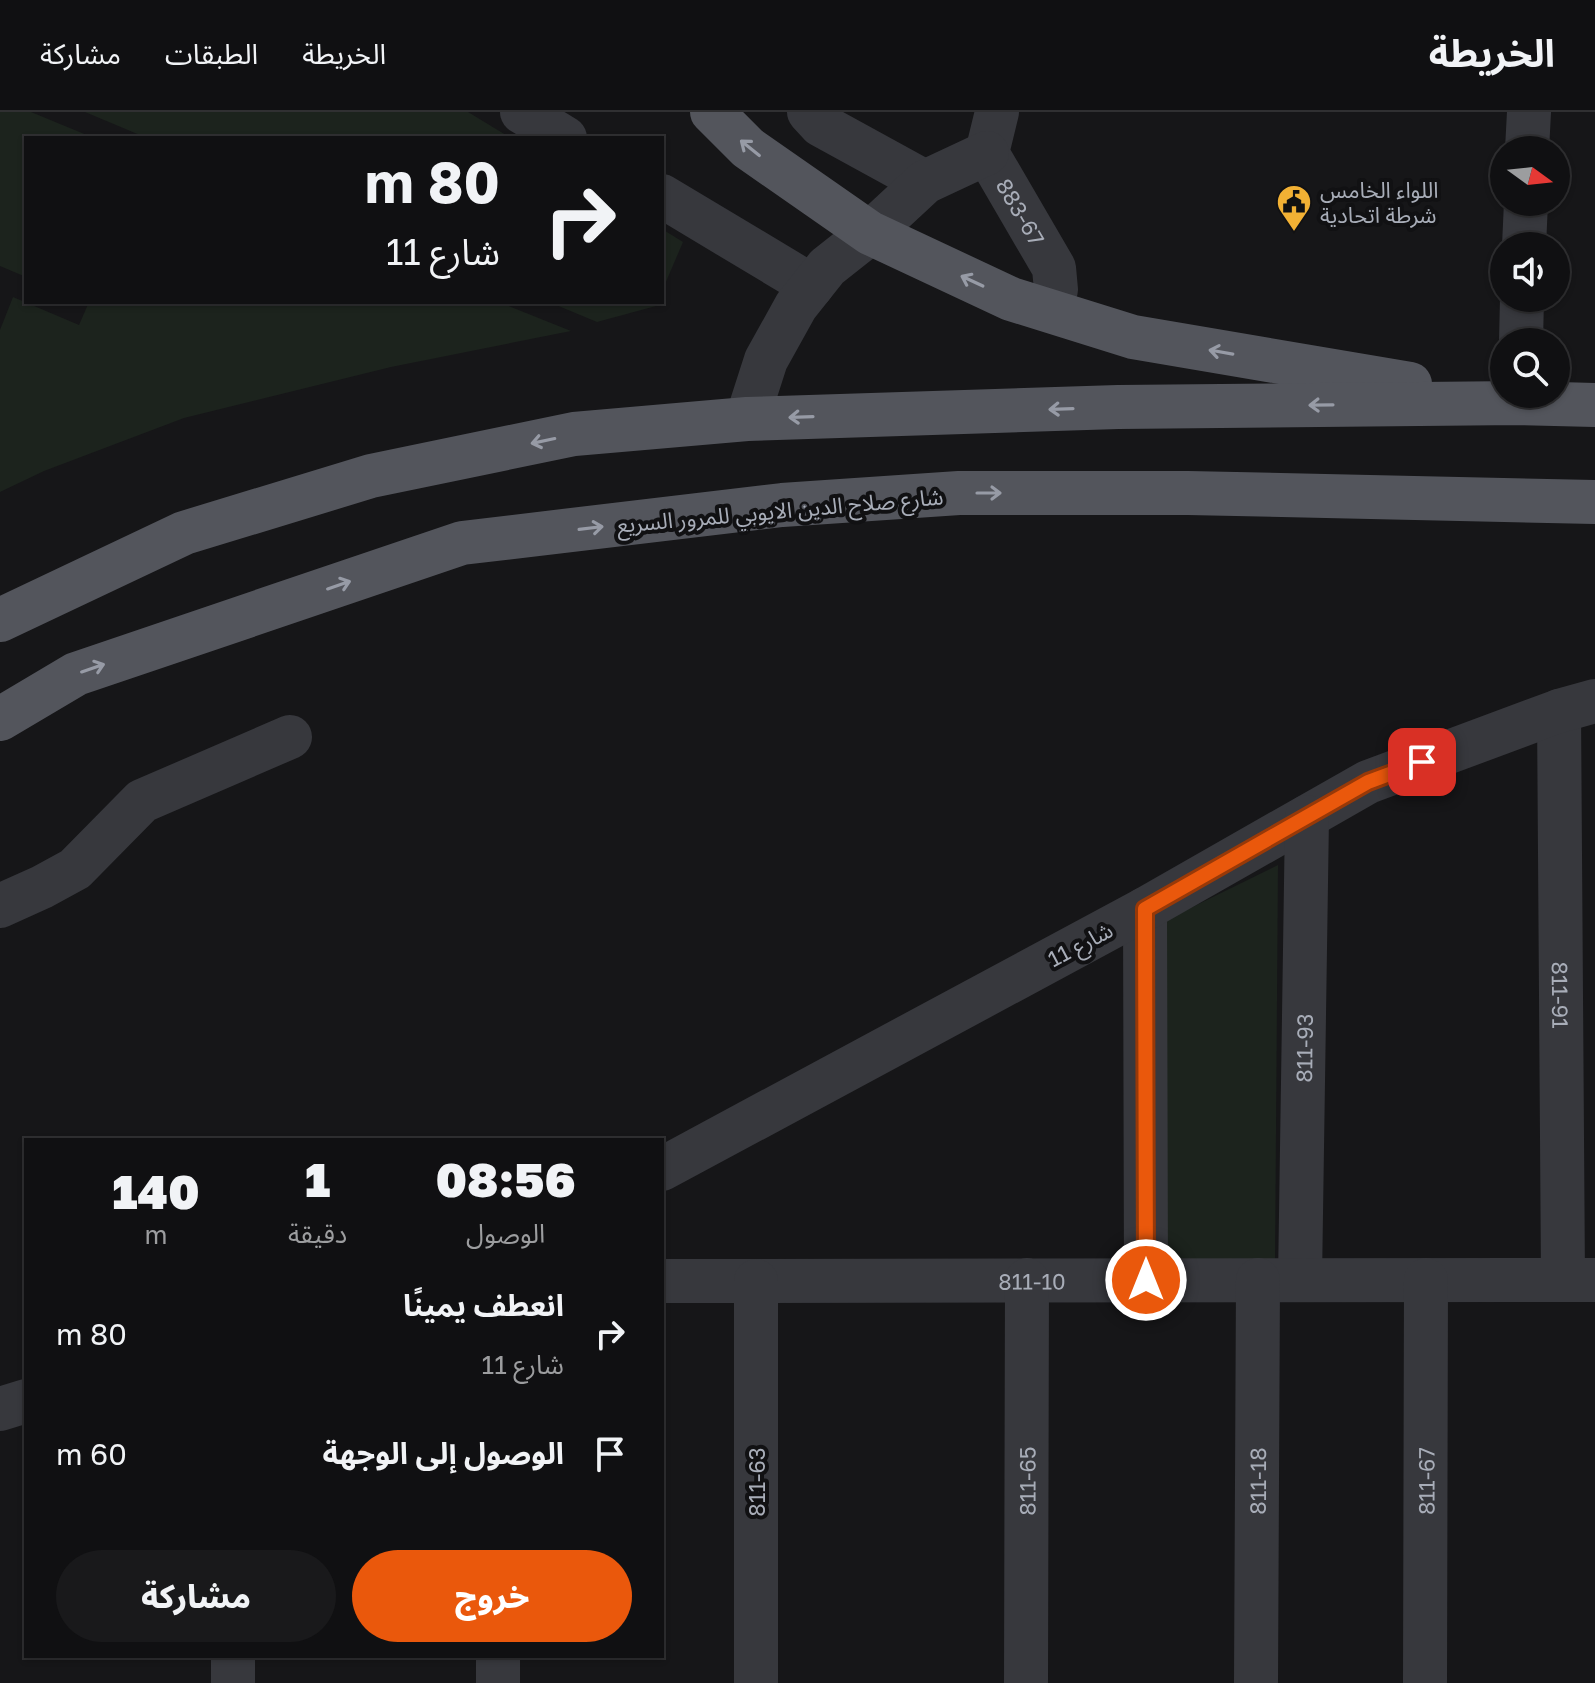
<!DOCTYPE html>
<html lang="ar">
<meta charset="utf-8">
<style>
:root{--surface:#101012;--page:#19191b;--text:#f1f3f6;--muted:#9c9d9f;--line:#303032;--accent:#ea580c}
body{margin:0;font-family:"Golos Text","Noto Sans Arabic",sans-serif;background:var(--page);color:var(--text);direction:rtl;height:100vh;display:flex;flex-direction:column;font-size:30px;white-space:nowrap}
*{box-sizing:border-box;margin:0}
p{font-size:26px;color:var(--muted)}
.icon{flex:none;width:44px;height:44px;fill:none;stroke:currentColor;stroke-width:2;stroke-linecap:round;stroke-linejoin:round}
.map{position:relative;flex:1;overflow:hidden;direction:ltr}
.details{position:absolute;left:24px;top:1026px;width:640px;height:520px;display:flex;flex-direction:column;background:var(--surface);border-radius:0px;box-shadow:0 2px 6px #0004,0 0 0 2px var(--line);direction:rtl}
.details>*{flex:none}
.banner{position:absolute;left:24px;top:24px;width:640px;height:168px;border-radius:0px;box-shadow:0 2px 6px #0004,0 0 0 2px var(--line);direction:rtl;background:#101012;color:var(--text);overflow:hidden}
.needle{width:52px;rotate:105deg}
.buttons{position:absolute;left:1490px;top:24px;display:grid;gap:16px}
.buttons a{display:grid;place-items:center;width:80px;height:80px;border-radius:50%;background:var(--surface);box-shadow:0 2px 6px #0004,0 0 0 2px var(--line);font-size:40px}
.pin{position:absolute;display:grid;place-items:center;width:68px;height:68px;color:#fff;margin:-34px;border-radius:16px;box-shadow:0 4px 12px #0006}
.me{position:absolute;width:88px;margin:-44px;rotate:0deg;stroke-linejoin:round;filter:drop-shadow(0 0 6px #0008)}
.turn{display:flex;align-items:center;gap:28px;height:168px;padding:0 32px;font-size:36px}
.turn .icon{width:104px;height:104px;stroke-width:2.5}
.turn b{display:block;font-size:56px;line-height:68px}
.eta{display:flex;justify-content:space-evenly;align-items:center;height:136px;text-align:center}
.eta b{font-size:48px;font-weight:800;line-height:56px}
.action{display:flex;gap:16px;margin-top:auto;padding:16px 32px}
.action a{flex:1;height:92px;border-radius:48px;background:var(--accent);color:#fff;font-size:32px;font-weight:800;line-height:92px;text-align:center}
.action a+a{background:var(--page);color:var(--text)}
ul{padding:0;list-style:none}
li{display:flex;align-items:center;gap:24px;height:120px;padding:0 32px}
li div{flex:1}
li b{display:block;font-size:30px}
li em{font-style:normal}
header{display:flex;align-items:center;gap:48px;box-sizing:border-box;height:112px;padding:0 40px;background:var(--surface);border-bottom:2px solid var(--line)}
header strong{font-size:38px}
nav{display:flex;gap:44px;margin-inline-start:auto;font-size:28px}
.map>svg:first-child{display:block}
.green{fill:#1c231d}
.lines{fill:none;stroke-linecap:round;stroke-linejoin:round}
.minor{stroke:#37383d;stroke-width:44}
.major{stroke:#53555c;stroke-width:44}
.oneway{stroke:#979ba6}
.route-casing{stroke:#983908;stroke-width:20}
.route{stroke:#ea580c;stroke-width:14}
.labels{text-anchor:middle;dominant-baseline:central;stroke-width:8;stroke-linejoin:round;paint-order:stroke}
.poi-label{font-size:22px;fill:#a8adb8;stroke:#111113;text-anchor:start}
.street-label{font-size:22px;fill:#a8adb8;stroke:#111113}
</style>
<header>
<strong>الخريطة</strong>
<nav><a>الخريطة</a><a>الطبقات</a><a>مشاركة</a></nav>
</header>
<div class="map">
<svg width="1595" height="1571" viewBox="0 0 1595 1571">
<rect width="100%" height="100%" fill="#161618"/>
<g class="green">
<path d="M 0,0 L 31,0 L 94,26 L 26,26 L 26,165 L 0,154 Z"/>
<path d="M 85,0 L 468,0 L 511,26 L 147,26 Z"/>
<path d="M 662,117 L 683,130 L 662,179 Z"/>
<path d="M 13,185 L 79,213 L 89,190 L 499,190 L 571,219 L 391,255 L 184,306 L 44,359 L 0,380 L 0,218 Z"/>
<path d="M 549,190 L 657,190 L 656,194 L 597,210 Z"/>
<path d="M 1278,753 L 1275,1151 L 1166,1152 L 1164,809 Z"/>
</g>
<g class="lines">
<g class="minor">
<path d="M 522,0 L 565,26"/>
<path d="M 809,0 L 821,13 L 925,70"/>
<path id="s1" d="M 997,0 L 987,41 L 1054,156 L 1056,178 L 1046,196"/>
<path d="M 1527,38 L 1529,0"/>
<path d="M 662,84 L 812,174"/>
<path d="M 1524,134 L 1526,90"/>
<path d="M 1521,230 L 1522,186"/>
<path d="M 747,307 L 766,248 L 796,194 L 827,155 L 870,121 L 925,70 L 987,41"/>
<path id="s2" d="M 1559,599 L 1563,1168"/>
<path d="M 0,794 L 42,775 L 75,757 L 142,689 L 290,625"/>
<path d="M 1145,797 L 1146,1168"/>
<path d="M 662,1057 L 1145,797 L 1368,670 L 1559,599 L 1595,589"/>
<path id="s3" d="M 1300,1168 L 1307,705"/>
<path id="s4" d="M 662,1169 L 1595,1168"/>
<path d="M 0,1297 L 26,1289"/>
<path d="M 498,1544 L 498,1571"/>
<path d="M 233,1571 L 233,1544"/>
<path d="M 756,1571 L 756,1169"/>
<path id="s5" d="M 1026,1571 L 1027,1168"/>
<path id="s6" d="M 1256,1571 L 1258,1168"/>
<path id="s7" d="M 1425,1571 L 1426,1168"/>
</g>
<g class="major">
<path d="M 712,0 L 748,36 L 870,121 L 1011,187 L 1133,225 L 1410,272"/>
<path d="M 0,508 L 184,421 L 371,364 L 574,322 L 747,307 L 1118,295 L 1519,291 L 1595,293"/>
<path d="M 0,607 L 76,562 L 462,431 L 782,393 L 959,381 L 1188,381 L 1595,390"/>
</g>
</g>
<defs><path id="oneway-shaft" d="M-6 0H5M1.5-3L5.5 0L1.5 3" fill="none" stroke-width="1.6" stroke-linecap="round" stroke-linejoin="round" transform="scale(2)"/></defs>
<g class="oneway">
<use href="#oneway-shaft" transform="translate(750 36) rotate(-141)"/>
<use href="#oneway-shaft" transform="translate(972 169) rotate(-155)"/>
<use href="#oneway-shaft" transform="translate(1221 240) rotate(-170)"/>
<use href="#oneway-shaft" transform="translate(1321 293) rotate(179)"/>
<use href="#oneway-shaft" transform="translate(1061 297) rotate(178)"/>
<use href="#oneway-shaft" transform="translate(801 305) rotate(178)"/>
<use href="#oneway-shaft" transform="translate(543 329) rotate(168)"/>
<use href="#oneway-shaft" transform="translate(989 381)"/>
<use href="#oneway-shaft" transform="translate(591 416) rotate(-7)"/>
<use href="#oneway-shaft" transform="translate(339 473) rotate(-19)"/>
<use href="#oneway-shaft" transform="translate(93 556) rotate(-19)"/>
</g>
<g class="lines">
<defs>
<path id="route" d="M 1146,1168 L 1145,797 L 1368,670 L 1422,650"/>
</defs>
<use href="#route" class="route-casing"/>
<use href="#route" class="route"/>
</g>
<defs>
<symbol id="civic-pin" viewBox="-11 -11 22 30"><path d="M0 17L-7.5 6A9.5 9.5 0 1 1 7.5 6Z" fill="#f2b134" stroke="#111113"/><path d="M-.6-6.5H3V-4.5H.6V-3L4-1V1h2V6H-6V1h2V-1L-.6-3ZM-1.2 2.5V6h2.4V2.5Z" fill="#111"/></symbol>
</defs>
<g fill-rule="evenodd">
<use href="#civic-pin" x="1274" y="70" width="40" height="54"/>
</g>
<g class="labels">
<g class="poi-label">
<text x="1320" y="77">اللواء الخامس<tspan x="1320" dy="25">شرطة اتحادية</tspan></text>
</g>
<g class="street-label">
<text stroke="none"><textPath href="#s1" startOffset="110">883-67</textPath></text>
<text transform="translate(780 398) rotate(-5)">شارع صلاح الدين الايوبي للمرور السريع</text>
<text transform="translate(1080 832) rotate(-28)">شارع 11</text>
<text stroke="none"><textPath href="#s2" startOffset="284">811-91</textPath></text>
<text stroke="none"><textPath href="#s3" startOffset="232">811-93</textPath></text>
<text stroke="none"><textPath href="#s4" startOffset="370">811-10</textPath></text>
<text stroke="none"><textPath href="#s6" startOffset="202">811-18</textPath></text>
<text stroke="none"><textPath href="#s7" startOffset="202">811-67</textPath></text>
<text transform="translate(756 1370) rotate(-90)">811-63</text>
<text stroke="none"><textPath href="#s5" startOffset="202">811-65</textPath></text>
</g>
</g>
</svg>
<div class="buttons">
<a><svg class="needle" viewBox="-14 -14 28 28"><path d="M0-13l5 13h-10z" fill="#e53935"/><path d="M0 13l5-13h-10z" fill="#9c9d9f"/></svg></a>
<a><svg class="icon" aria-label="sound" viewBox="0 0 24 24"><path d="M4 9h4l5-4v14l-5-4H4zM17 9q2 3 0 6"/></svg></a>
<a><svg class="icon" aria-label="search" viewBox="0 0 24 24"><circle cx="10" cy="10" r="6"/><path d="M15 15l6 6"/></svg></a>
</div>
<div class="pin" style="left:1422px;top:650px;background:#d93025"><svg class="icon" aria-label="arrive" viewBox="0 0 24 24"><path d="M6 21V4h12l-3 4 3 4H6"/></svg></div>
<svg class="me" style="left:1146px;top:1168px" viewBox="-20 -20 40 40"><circle r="17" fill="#ea580c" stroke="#fff" stroke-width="3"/><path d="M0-11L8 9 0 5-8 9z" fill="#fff"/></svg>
<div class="banner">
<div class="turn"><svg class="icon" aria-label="right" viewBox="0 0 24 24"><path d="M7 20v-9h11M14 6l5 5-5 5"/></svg><div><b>80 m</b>شارع 11</div></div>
</div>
<section class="details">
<div class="eta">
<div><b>08:56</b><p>الوصول</p></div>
<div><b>1</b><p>دقيقة</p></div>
<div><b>140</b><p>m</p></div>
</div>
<ul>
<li><svg class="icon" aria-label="right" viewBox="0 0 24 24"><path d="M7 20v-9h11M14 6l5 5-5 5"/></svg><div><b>انعطف يمينًا</b><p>شارع 11</p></div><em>80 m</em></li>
<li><svg class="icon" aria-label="arrive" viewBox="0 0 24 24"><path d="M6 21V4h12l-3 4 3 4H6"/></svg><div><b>الوصول إلى الوجهة</b></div><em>60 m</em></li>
</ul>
<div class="action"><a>خروج</a><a>مشاركة</a></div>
</section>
</div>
